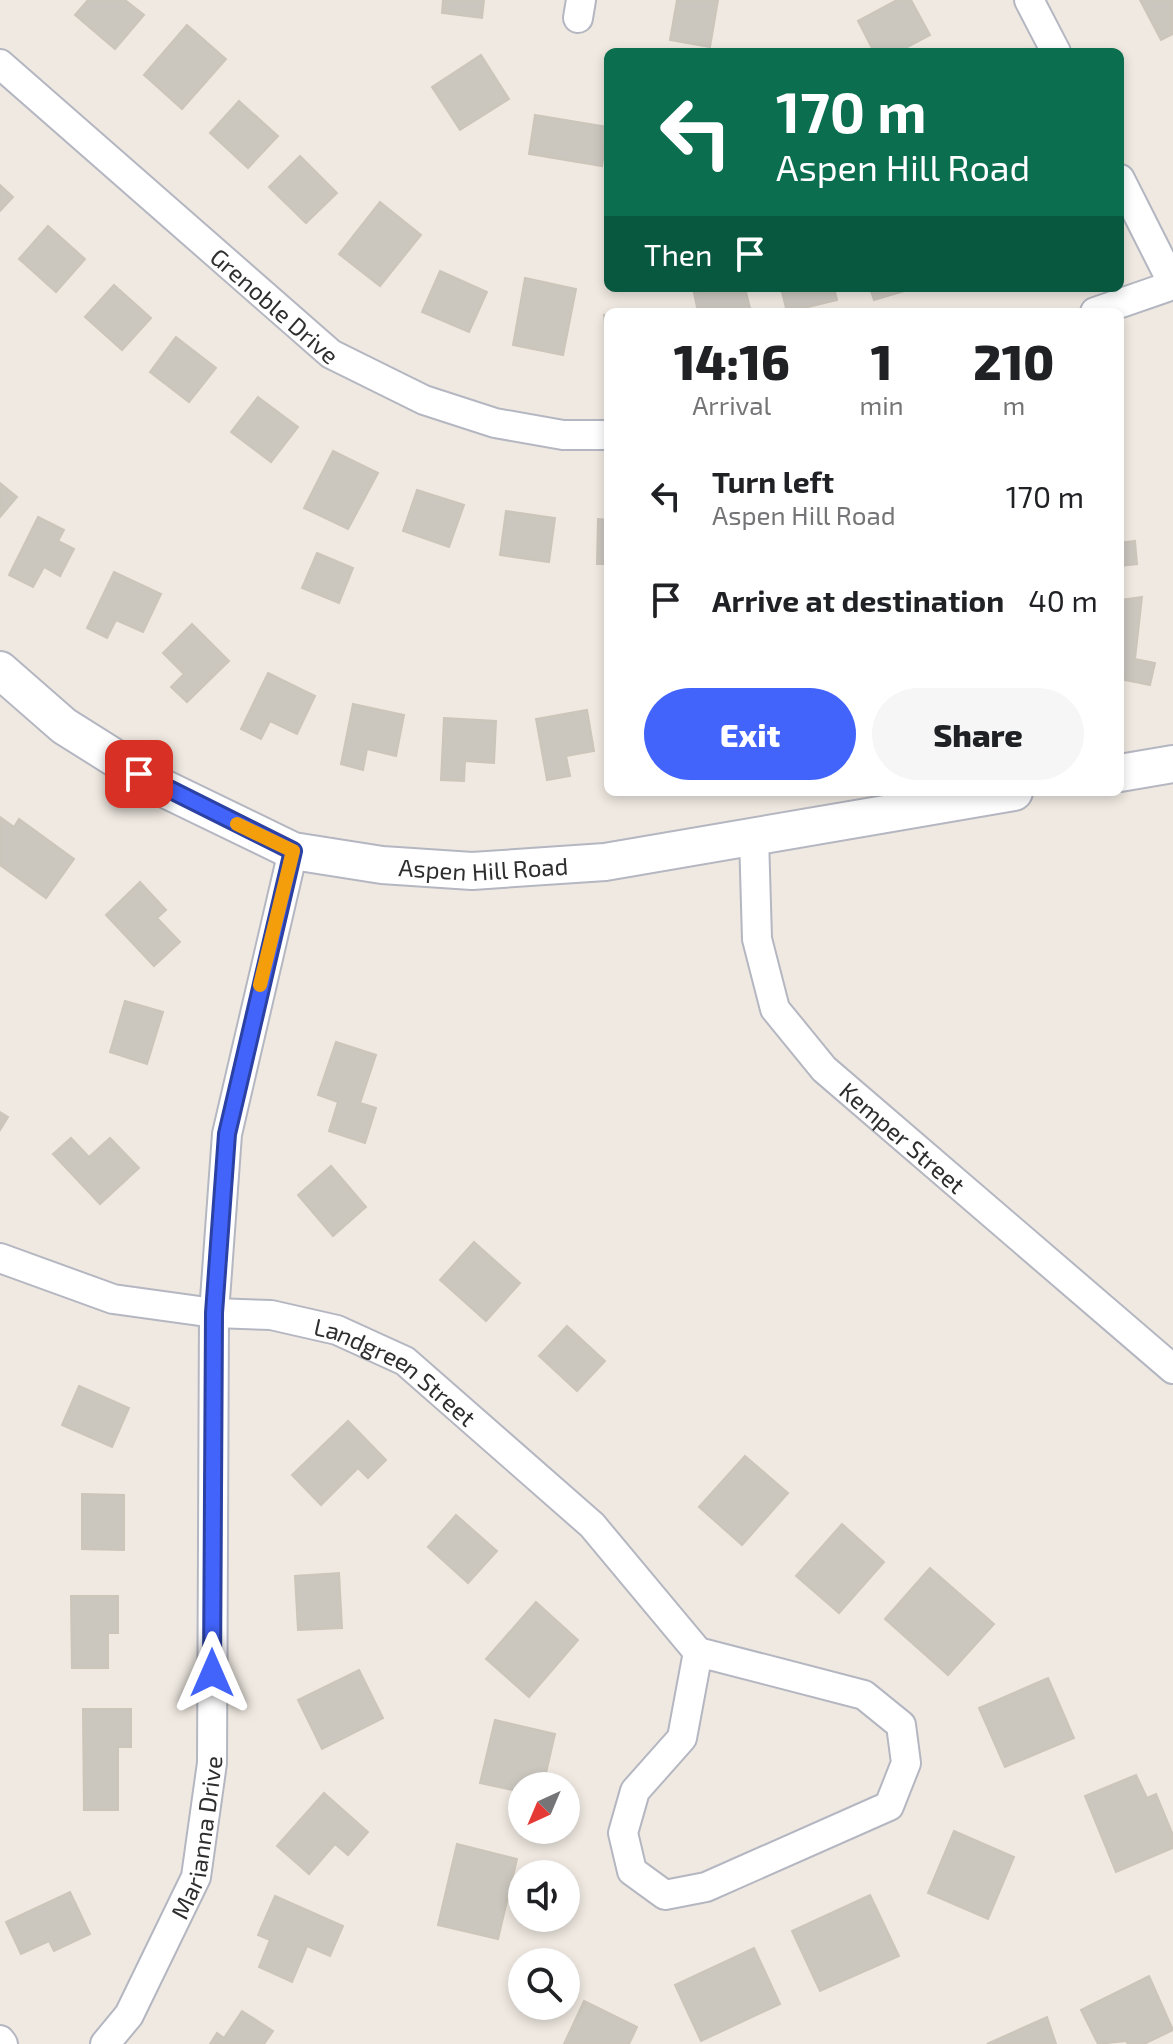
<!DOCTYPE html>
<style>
:root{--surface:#fff;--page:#f6f6f6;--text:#202124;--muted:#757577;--accent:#4264fb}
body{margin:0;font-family:"Exo 2",sans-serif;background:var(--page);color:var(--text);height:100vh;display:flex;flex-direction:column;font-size:30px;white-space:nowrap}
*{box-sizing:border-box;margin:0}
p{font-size:26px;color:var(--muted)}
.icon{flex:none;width:44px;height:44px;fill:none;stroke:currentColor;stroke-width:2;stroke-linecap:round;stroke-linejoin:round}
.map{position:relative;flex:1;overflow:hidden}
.side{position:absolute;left:604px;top:308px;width:520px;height:488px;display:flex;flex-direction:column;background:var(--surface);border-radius:12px;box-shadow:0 4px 12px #0003}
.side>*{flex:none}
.banner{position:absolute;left:604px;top:48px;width:520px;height:244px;border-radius:12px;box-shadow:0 4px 12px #0003;background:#0b6e4f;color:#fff;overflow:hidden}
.needle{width:52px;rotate:224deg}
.controls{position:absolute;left:508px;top:1772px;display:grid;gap:16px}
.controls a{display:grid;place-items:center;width:72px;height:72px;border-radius:50%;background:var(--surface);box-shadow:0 4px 12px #0003;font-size:40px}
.pin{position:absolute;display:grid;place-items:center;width:68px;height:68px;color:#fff;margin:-34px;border-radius:16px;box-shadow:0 4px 12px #0006}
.me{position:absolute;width:88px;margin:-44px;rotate:0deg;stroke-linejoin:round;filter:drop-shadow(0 0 6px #0008)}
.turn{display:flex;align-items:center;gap:28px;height:168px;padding:0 40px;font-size:36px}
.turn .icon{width:104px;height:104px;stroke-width:2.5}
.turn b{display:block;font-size:56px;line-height:68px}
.then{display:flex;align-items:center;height:76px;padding:0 40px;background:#0003;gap:16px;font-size:30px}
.eta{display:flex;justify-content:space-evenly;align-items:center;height:136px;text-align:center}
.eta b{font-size:48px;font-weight:800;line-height:56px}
.cta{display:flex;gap:16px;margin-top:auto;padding:16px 40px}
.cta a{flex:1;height:92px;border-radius:48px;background:var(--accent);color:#fff;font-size:32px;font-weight:800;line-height:92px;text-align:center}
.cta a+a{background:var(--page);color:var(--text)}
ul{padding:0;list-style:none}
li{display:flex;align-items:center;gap:24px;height:104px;padding:0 40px}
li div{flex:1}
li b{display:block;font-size:30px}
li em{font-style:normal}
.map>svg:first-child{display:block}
.building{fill:#cbc7bf;stroke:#cbc5ba;stroke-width:2}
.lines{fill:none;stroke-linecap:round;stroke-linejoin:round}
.minor-casing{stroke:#b4b7c1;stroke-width:32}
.tertiary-casing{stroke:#b4b7c1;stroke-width:40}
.minor{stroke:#fff;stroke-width:28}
.tertiary{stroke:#fff;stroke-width:36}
.route-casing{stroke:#2b41a3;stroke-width:20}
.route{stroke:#4264fb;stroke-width:14}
.slow{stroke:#f59e0b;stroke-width:14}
.labels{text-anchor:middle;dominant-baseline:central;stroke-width:7;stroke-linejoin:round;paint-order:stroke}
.street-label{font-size:24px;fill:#2e2e2e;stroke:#fff}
</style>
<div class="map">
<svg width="1173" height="2044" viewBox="0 0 1173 2044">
<rect width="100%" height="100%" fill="#efe9e1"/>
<g class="building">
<path d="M 88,0 L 125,0 L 144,15 L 115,49 L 75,15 Z"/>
<path d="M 443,0 L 484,0 L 482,18 L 442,13 Z"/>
<path d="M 677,0 L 718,0 L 710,47 L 670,40 Z"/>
<path d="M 897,0 L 911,0 L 930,35 L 898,52 L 874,52 L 858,21 Z"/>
<path d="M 1140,0 L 1173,0 L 1173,34 L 1161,40 Z"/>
<path d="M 187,25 L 226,59 L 182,109 L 144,75 Z"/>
<path d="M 481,55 L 509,99 L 460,130 L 432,87 Z"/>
<path d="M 239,101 L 278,136 L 248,168 L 210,133 Z"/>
<path d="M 535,115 L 608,127 L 602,166 L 529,154 Z"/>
<path d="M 300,156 L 337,193 L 306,223 L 269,187 Z"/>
<path d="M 0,185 L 13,197 L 0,211 Z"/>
<path d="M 380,202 L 421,235 L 380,286 L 339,254 Z"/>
<path d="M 48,226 L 85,259 L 56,292 L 19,259 Z"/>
<path d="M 440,271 L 487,292 L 469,332 L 422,312 Z"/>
<path d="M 525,278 L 576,289 L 563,355 L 513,345 Z"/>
<path d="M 114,285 L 151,318 L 122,350 L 85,317 Z"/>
<path d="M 715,288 L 745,288 L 751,312 L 698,312 L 694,293 Z"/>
<path d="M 781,288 L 834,288 L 837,300 L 787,312 Z"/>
<path d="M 870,288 L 914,288 L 874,300 Z"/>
<path d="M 608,314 L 608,353 L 604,315 Z"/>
<path d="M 176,337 L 216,368 L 189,402 L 150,372 Z"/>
<path d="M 258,397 L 298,427 L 271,462 L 231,432 Z"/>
<path d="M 333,451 L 378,473 L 348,529 L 304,508 Z"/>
<path d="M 0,483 L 17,497 L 0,517 Z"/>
<path d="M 417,490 L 464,505 L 449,547 L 403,531 Z"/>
<path d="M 506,511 L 555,518 L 549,562 L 500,555 Z"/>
<path d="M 38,517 L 64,530 L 58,541 L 74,549 L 60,576 L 44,567 L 33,587 L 9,575 Z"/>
<path d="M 598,519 L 608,520 L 608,564 L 597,564 Z"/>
<path d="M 1135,541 L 1137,564 L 1120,566 L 1120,543 Z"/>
<path d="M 317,553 L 353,568 L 339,603 L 302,588 Z"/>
<path d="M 114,572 L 161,594 L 143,632 L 116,620 L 107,638 L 87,628 Z"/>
<path d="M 1142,597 L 1135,659 L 1155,663 L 1150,685 L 1120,679 L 1120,600 Z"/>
<path d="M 192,624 L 229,661 L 187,702 L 171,687 L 184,674 L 163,653 Z"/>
<path d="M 268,673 L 315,696 L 297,734 L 270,721 L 261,739 L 241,729 Z"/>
<path d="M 353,704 L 404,715 L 396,756 L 367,749 L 363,770 L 341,764 Z"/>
<path d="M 587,710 L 594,751 L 566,756 L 570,776 L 547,780 L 536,719 Z"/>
<path d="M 444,718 L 496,721 L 494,763 L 465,761 L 464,781 L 441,780 Z"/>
<path d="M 0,817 L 14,827 L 19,819 L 74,859 L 46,898 L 0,865 Z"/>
<path d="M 140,882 L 166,910 L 157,918 L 180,942 L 154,966 L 106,915 Z"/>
<path d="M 125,1001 L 163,1012 L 147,1064 L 110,1052 Z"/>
<path d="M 336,1042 L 376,1055 L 360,1103 L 376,1108 L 365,1143 L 329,1131 L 338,1102 L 318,1095 Z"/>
<path d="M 0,1112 L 8,1117 L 0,1130 Z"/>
<path d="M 71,1138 L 89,1157 L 110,1138 L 139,1168 L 100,1204 L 53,1154 Z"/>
<path d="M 331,1166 L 366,1207 L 333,1236 L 298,1195 Z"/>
<path d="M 474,1242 L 520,1283 L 486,1321 L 440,1280 Z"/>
<path d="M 567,1326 L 605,1361 L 577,1391 L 539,1356 Z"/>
<path d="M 79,1386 L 129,1408 L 112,1447 L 62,1425 Z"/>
<path d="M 348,1421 L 386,1460 L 368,1478 L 358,1468 L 321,1505 L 292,1475 Z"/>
<path d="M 745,1456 L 788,1493 L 742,1545 L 699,1507 Z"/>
<path d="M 82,1494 L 124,1495 L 124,1550 L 82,1549 Z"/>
<path d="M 456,1515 L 497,1551 L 468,1583 L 428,1547 Z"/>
<path d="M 842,1524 L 884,1562 L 839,1613 L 796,1576 Z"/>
<path d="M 930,1568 L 994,1624 L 948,1675 L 885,1619 Z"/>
<path d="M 339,1573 L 342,1628 L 298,1630 L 295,1576 Z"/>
<path d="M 71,1596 L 118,1596 L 118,1633 L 108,1633 L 108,1668 L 72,1668 Z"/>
<path d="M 536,1602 L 578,1640 L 529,1697 L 486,1659 Z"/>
<path d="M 359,1670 L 383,1718 L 322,1749 L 298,1700 Z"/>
<path d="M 1048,1678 L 1074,1738 L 1005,1767 L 979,1708 Z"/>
<path d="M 83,1709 L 131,1709 L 131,1747 L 118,1747 L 118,1810 L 84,1810 Z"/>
<path d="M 495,1720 L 555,1734 L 543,1786 L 522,1786 L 522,1792 L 480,1783 Z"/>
<path d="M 1136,1775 L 1147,1798 L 1156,1794 L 1173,1835 L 1173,1848 L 1116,1872 L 1085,1796 Z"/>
<path d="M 324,1793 L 368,1832 L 348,1855 L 335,1844 L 309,1874 L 277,1846 Z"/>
<path d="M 954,1831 L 1014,1857 L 988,1919 L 928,1893 Z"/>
<path d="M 457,1844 L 517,1859 L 498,1939 L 438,1925 Z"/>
<path d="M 70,1892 L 90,1934 L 54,1951 L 49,1941 L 21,1954 L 6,1922 Z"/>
<path d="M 870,1895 L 899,1956 L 820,1991 L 792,1931 Z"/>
<path d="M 275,1896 L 343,1926 L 330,1956 L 307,1946 L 292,1982 L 259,1967 L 270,1940 L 258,1935 Z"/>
<path d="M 754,1948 L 780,2004 L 701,2041 L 675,1985 Z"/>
<path d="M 1149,1976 L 1173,2030 L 1144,2044 L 1128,2044 L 1126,2041 L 1098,2044 L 1081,2010 Z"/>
<path d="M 584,2001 L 637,2027 L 629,2044 L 564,2044 Z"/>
<path d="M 242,2011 L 273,2031 L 264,2044 L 210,2044 L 217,2033 L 224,2038 Z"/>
<path d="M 1047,2017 L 1056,2044 L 987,2044 Z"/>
</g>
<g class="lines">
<defs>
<g id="minor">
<path d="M 1029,0 L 1056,52"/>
<path d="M 578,18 L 581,0"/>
<path id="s1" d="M 0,64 L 331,354 L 424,400 L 495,423 L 563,435 L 608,435"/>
<path d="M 1120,179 L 1173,284"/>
<path d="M 1095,312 L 1173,285"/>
<path id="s2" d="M 754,837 L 757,939 L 775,1009 L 824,1069 L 1173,1369"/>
<path id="s3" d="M 0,1258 L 113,1299 L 214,1313 L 271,1315 L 337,1330 L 405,1361 L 592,1525 L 698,1652 L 864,1695 L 901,1725 L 906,1763 L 889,1806 L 706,1887 L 665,1895 L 632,1871 L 623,1833 L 635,1791 L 682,1738 L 698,1652"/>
<path d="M 0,2040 L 3,2044"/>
<path id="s4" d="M 105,2044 L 129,2015 L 196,1877 L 212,1763 L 214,1313 L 227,1134 L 293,851"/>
</g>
<g id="tertiary">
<path id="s5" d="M 0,670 L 64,726 L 161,787 L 293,851 L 382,865 L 472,871 L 605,862 L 1014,792"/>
<path d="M 1120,773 L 1173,764"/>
</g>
</defs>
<use href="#minor" class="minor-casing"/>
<use href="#tertiary" class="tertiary-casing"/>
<use href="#minor" class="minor"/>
<use href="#tertiary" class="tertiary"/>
</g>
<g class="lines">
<defs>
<path id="route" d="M 139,774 L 293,851 L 227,1134 L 214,1313 L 212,1673"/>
</defs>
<use href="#route" class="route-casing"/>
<use href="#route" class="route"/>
<path class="slow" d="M 237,824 L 293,851 L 260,985"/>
</g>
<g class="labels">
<g class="street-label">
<text stroke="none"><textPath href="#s1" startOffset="366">Grenoble Drive</textPath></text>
<text stroke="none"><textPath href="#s5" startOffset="538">Aspen Hill Road</textPath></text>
<text stroke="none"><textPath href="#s2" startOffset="356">Kemper Street</textPath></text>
<text stroke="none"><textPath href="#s3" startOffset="418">Landgreen Street</textPath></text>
<text stroke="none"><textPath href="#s4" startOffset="230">Marianna Drive</textPath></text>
</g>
</g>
</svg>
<div class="controls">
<a><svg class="needle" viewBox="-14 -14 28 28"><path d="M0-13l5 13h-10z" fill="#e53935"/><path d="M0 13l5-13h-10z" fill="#757577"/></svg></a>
<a><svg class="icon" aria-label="sound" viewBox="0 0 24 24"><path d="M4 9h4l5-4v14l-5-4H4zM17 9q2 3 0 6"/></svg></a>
<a><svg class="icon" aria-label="search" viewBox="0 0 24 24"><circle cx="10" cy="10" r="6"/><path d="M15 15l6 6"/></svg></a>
</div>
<div class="pin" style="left:139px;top:774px;background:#d93025"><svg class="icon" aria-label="arrive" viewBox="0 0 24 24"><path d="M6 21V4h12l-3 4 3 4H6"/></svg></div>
<svg class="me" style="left:212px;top:1673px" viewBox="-20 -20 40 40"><path d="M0-17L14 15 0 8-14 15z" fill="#4264fb" stroke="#fff" stroke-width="4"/></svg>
<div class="banner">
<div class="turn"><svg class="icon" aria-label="left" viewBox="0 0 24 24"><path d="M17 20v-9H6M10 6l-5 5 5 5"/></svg><div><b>170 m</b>Aspen Hill Road</div></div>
<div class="then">Then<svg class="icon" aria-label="arrive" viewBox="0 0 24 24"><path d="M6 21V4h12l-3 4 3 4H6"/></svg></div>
</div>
<section class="side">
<div class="eta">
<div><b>14:16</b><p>Arrival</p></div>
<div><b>1</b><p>min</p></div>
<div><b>210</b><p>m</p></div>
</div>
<ul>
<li><svg class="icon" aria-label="left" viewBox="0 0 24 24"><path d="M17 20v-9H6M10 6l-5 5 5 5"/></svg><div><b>Turn left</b><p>Aspen Hill Road</p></div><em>170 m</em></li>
<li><svg class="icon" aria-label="arrive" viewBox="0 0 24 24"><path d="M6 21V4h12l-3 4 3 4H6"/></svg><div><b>Arrive at destination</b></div><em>40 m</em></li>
</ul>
<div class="cta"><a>Exit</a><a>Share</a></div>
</section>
</div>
